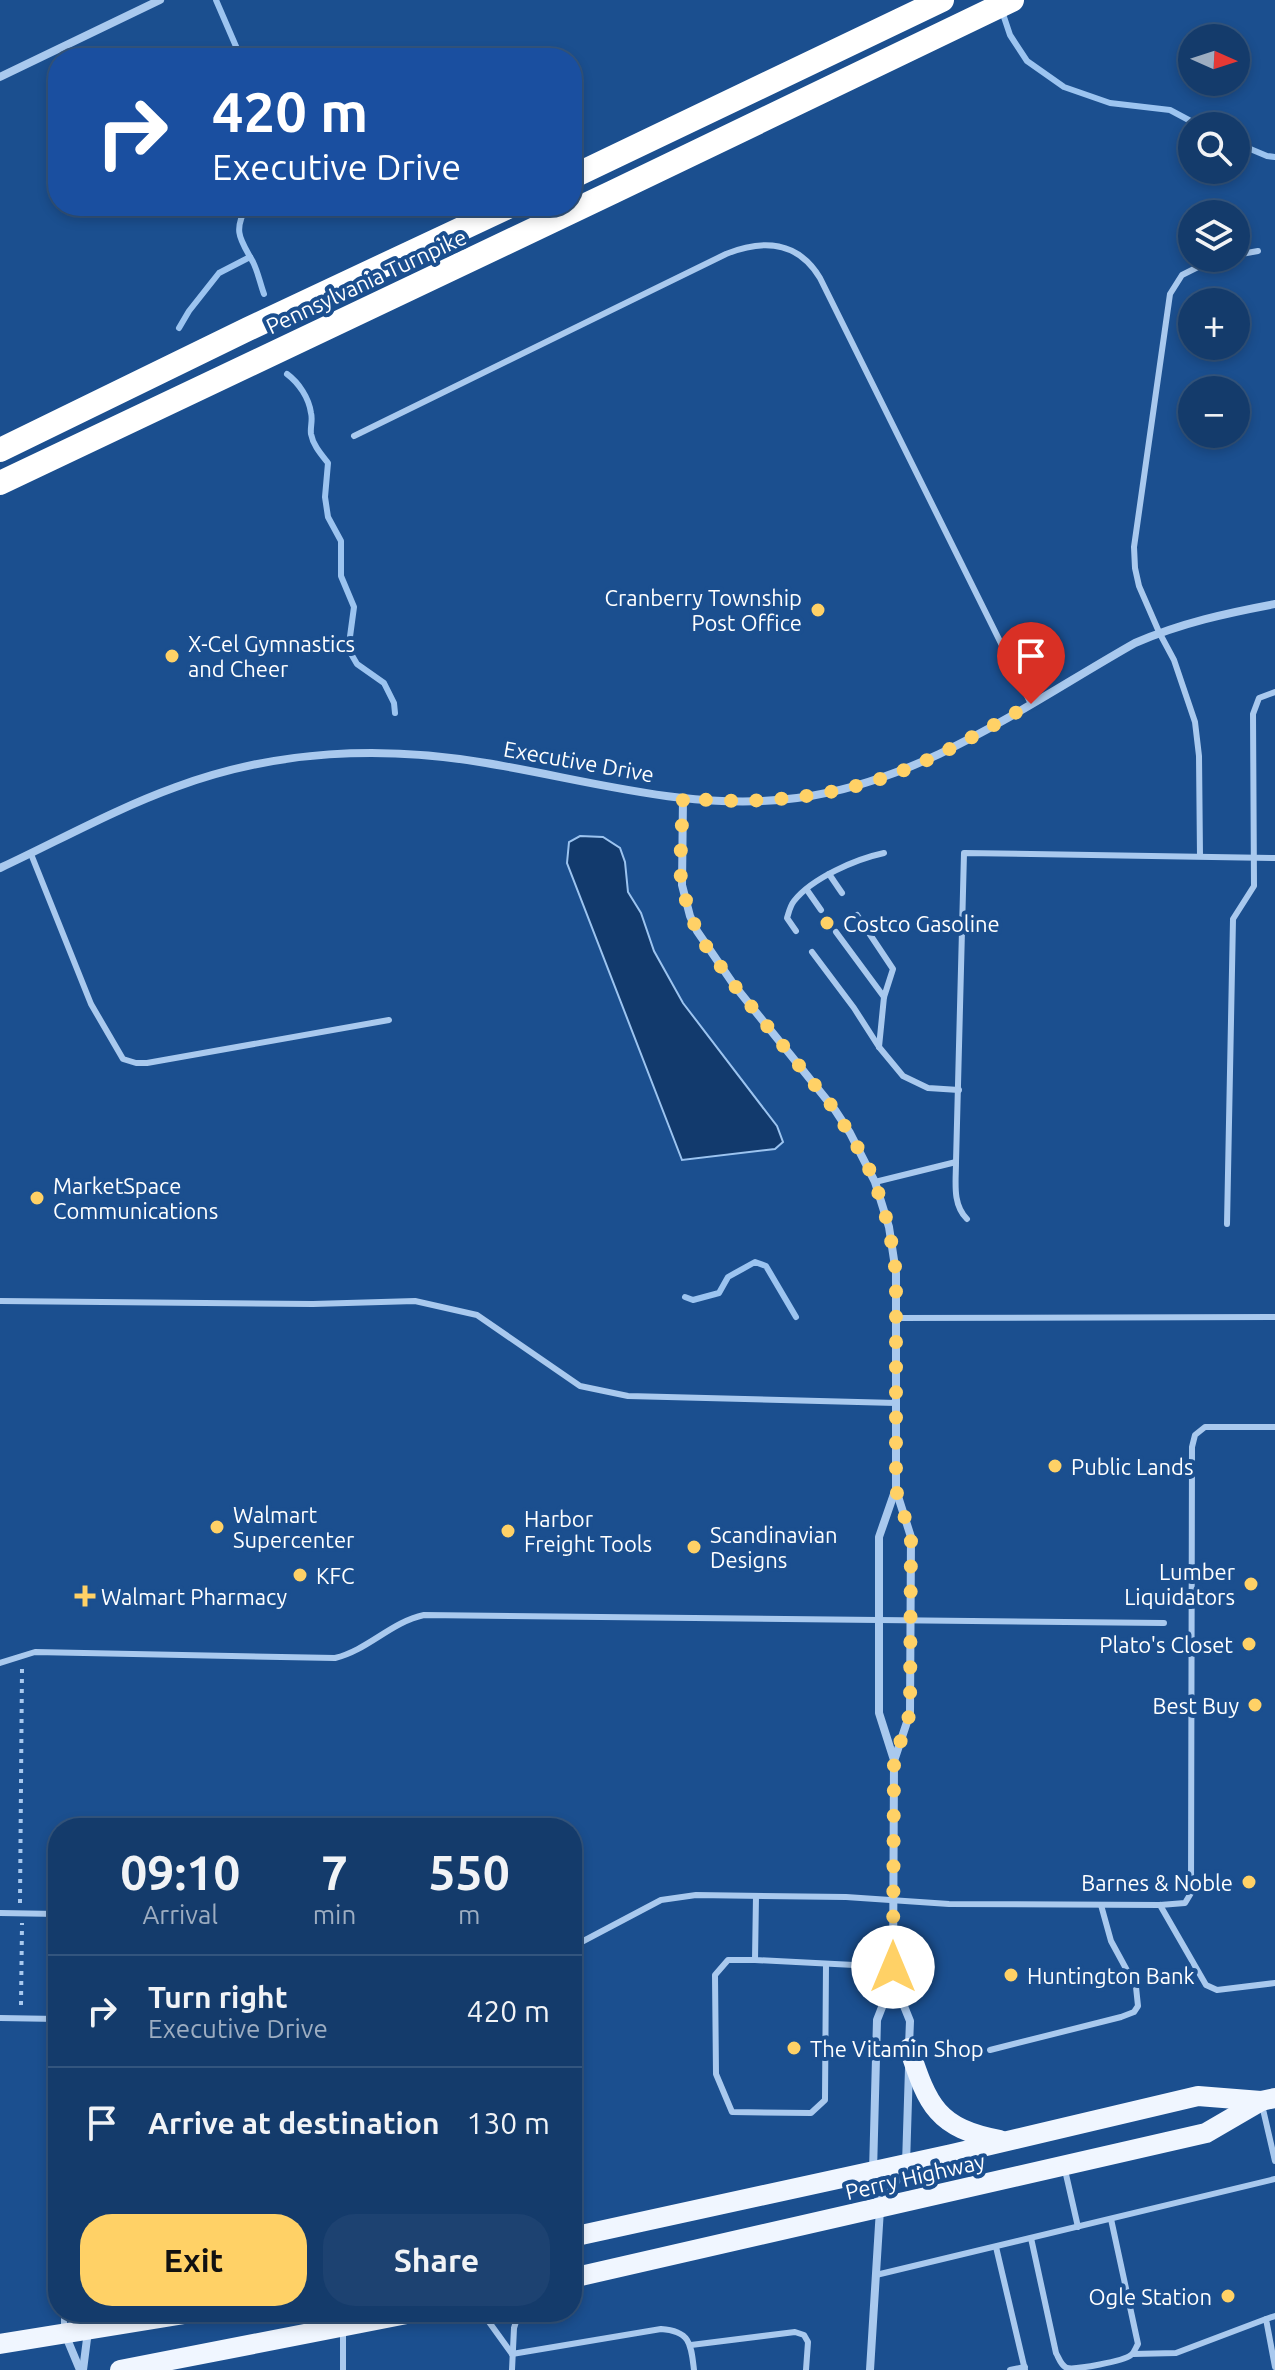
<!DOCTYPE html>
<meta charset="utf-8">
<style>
:root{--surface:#143b6b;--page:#1d4271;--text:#f1f3f6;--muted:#9dadc1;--line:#33557e;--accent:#ffd166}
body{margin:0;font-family:Ubuntu,sans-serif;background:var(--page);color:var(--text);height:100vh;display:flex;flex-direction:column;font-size:30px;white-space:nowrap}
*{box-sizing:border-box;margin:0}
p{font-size:26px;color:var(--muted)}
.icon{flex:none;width:44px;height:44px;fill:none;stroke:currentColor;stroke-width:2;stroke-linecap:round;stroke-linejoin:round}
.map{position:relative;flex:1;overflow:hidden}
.panel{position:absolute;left:48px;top:1818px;width:534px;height:504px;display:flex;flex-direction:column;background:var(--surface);border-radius:32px;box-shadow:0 4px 12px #0003,0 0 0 2px var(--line)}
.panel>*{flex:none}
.banner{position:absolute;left:48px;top:48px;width:534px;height:168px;border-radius:32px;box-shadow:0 4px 12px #0003,0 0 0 2px var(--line);background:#1a4fa0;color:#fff;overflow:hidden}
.needle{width:52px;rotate:93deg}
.buttons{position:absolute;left:1178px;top:24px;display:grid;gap:16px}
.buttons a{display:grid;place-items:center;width:72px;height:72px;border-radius:50%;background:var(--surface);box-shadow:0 4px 12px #0003,0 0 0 2px var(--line);font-size:40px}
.pin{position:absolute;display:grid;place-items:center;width:68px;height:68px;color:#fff;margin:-82px -34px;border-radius:50% 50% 50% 0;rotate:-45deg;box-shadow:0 0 8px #0007}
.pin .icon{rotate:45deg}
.me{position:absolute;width:88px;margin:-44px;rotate:0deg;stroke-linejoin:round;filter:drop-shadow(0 0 6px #0008)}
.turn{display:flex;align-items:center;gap:28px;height:168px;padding:0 32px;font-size:36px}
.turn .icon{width:104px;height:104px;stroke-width:2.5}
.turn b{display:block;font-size:56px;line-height:68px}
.eta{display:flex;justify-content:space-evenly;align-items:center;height:136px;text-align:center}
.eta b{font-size:48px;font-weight:600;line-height:56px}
.primary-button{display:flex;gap:16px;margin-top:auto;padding:16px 32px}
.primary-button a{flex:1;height:92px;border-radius:32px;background:var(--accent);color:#111;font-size:32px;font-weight:600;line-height:92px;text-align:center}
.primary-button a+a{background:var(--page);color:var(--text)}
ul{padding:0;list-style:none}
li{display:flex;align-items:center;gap:24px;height:112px;padding:0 32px;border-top:2px solid var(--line)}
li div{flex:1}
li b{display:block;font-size:30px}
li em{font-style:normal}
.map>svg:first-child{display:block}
.water{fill:#123a6d;stroke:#9cc4f0;stroke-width:2}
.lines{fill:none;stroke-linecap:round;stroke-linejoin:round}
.stream{stroke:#9cc4f0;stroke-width:6}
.path{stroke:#a9c9ee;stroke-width:4;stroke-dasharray:4 6;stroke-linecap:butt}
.service{stroke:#a9c9ee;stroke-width:6}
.minor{stroke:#a9c9ee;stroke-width:8}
.primary{stroke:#f0f6ff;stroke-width:20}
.motorway{stroke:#fff;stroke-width:24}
.route{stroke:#ffd166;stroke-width:14;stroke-dasharray:0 25.2}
.poi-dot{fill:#ffd166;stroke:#1b4f8f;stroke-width:3}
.labels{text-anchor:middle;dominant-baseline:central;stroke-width:8;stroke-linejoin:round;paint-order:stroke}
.street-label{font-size:22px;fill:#fff;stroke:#1b4f8f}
.poi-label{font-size:22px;fill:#fff;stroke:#1b4f8f;text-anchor:start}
</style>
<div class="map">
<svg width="1275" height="2370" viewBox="0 0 1275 2370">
<rect width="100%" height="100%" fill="#1b4f8f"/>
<path class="water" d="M 580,836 L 603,837 L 620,848 L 625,862 L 628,892 L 641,913 L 654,951 L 683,1003 L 777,1126 L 783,1142 L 775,1149 L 682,1160 L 567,863 L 569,842 Z"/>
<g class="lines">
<g class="stream">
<path d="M 216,0 L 241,58"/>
<path d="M 1002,11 L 1010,35 L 1027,61 L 1064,87 L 1110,103 L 1170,110 L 1200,126"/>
<path d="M 1236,143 L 1267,156 L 1275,157"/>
<path d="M 247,206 C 232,232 241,240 253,262 C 258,272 260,283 264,294"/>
<path d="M 179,328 L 189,311 L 219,273 L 250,257"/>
<path d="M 287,374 C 299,383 309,398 311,413 C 313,420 310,427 311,434 C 313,445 321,454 328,463 L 325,497 L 328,517 L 341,541 L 341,576 L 354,607 L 349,644 L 350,652 L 357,664 L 384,683 L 394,703 L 395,713"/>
<path d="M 685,1297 L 693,1300 L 719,1293 L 728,1277 L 755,1262 L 766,1266 L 796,1317"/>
</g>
<g class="path">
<path d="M 20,1903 L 22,1668"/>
<path d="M 21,2005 L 22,1923"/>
</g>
<g class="service">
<path d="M 1236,255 L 1258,251"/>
<path d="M 354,436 L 726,254 C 763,239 798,241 820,278 L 1031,704"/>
<path d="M 31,854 L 91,1004 L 123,1059 L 136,1063 L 147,1063 L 389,1020"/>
<path d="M 1200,856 L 1199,756 L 1195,722 L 1174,660 L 1159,632 L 1139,586 L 1135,568 L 1134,547 L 1170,294 L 1182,275 L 1202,265 L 1227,258"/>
<path d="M 829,874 L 842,893"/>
<path d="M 807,890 L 821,910"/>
<path d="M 857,915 L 893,969 L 884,997 L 879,1047"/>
<path d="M 796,931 L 787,918 C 789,912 790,906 794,901 C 812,878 856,859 884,853"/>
<path d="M 836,932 L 884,997"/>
<path d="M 812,952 L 854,1008 L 879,1047 L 903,1076 L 928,1088 L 959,1090"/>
<path d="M 875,1182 L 956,1162"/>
<path d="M 967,1219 C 952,1204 956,1182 956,1162 L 964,853 L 1275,858"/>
<path d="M 1227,1224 L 1233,919 L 1254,886 L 1253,714 L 1259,698 L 1275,692"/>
<path d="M 0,1301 L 313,1304 L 415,1301 L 477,1315 L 580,1386 L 628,1396 L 896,1403"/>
<path d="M 896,1318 L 1275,1317"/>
<path d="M 0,1663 L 35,1652 L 335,1658 C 368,1650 391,1622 424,1615 L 1164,1623"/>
<path d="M 756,1896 L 755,1960 L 893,1967"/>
<path d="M 1160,1905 L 1206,1985 L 1217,1990 L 1275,1983"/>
<path d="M 0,1913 L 58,1914"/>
<path d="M 572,1947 L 661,1900 L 696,1895 L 846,1897 L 949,1904 L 1160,1905 L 1185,1903 L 1191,1893 L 1192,1447 L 1195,1435 L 1205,1427 L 1275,1427"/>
<path d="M 755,1960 L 728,1960 L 715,1975 L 716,2074 L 732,2112 L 811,2113 L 825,2100 L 826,1964"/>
<path d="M 0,2018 L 58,2019"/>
<path d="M 990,2050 L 1121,2017 L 1134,2012 L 1138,2006 L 1136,1987 L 1111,1941 L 1101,1905"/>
<path d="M 1262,2105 L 1275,2161"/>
<path d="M 1065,2170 L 1078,2227"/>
<path d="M 1031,2238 L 1056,2353 C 1059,2358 1061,2366 1067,2368 C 1076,2370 1124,2361 1131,2355 C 1134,2353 1136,2347 1138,2344 L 1111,2219"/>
<path d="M 996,2247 L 1025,2370"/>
<path d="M 876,2275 L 1275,2179"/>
<path d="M 472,2312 L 489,2322 L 512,2354"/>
<path d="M 1275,2316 L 1266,2319 L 1275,2367"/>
<path d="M 88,2327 L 88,2312"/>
<path d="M 64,2328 L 64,2312"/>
<path d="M 691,2345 L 795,2332 L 804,2335 L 808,2342 L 806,2370"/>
<path d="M 512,2354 L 661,2329 C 691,2331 691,2345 694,2370"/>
<path d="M 1133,2354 L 1176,2353 L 1266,2319"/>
<path d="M 343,2370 L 343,2330"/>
<path d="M 512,2370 L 514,2328 L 519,2312"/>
<path d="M 1010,2370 L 1025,2367"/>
</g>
<g class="minor">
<path d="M 0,77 L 160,0"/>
<path d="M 683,798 L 682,885 L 690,916 L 697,931 L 734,985 L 835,1110 L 850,1133 L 875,1182 L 889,1227 L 896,1273 L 896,1490 L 911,1537 L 910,1713 L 894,1761 L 893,1979 L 910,2021 L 909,2046"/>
<path d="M 0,868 C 58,841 115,809 176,787 C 275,750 382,745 486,763 C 589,780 691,812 797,798 C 922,782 1029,703 1135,643 C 1181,623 1227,613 1275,604"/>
<path d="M 894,1760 L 879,1713 L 879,1537 L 895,1491"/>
<path d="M 883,2204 L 906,2164 L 909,2068"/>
<path d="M 65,2334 L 80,2370"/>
<path d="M 83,2370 L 88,2331"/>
<path d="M 870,2370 L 880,2209 L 873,2172 L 877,2020 L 893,1979"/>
</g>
<g class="primary">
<path d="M 909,2048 C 928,2106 937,2128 1000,2140"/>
<path d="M 572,2237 L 952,2154 L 1198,2096 L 1261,2101"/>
<path d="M 572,2278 L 1206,2133 L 1261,2101 L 1275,2098"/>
<path d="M 0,2344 L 197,2312"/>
<path d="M 120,2370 L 417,2312"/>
</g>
<g class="motorway">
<path d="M 572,177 L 942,0"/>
<path d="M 0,450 L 248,329 L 510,206"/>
<path d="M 0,483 L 613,192 L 1012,0"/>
</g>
</g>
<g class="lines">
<path class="route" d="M 893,1967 L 894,1761 L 910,1713 L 911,1537 L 896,1490 L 896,1273 L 889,1227 L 875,1182 L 864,1158 L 835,1110 L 734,985 L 706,946 L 690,916 L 682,885 L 680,870 L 683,798 C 752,805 823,799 889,776 C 938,758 985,730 1031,704"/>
</g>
<g class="poi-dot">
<circle cx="818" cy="610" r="8"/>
<circle cx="172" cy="656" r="8"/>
<circle cx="827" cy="923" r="8"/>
<circle cx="37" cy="1198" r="8"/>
<circle cx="1055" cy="1466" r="8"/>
<circle cx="217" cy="1527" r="8"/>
<circle cx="508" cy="1531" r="8"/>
<circle cx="694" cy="1547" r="8"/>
<circle cx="300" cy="1575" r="8"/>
<circle cx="1251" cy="1584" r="8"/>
<path d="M81 1584h8v8h8v8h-8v8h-8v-8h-8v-8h8z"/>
<circle cx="1249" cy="1644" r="8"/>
<circle cx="1255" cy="1705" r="8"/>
<circle cx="1249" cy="1882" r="8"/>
<circle cx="1011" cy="1975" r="8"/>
<circle cx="794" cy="2048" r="8"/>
<circle cx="1228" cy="2296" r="8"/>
</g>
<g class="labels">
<g class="street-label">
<text transform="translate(366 281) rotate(-25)">Pennsylvania Turnpike</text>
<text transform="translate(579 761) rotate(10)">Executive Drive</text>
<text transform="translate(915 2176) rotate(-13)">Perry Highway</text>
</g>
<g class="poi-label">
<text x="802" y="597" text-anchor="end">Cranberry Township<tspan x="802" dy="25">Post Office</tspan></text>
<text x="188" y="643">X-Cel Gymnastics<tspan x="188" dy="25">and Cheer</tspan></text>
<text x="843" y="923">Costco Gasoline</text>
<text x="53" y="1185">MarketSpace<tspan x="53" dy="25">Communications</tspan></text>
<text x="1071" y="1466">Public Lands</text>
<text x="233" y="1514">Walmart<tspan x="233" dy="25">Supercenter</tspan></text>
<text x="524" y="1518">Harbor<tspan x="524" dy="25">Freight Tools</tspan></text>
<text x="710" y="1534">Scandinavian<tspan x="710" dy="25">Designs</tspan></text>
<text x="1235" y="1571" text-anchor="end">Lumber<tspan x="1235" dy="25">Liquidators</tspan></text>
<text x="316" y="1575">KFC</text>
<text x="101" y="1596">Walmart Pharmacy</text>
<text x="1233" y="1644" text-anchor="end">Plato's Closet</text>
<text x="1239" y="1705" text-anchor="end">Best Buy</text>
<text x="1233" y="1882" text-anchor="end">Barnes &amp; Noble</text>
<text x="1027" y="1975">Huntington Bank</text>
<text x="810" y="2048">The Vitamin Shop</text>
<text x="1212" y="2296" text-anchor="end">Ogle Station</text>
</g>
</g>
</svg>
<div class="buttons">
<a><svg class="needle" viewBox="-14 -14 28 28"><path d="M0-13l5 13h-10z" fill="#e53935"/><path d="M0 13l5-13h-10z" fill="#9dadc1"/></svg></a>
<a><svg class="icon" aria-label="search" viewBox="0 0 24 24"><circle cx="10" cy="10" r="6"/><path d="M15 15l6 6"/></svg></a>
<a><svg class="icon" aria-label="layers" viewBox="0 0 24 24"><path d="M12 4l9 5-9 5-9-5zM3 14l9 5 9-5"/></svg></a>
<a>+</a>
<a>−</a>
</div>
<div class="pin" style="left:1031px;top:704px;background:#d93025"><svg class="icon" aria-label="arrive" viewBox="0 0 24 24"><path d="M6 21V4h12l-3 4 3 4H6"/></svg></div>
<svg class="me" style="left:893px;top:1967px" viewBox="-20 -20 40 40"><circle r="19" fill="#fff"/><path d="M0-13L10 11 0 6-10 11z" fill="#ffd166"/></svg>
<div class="banner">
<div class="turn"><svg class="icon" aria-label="right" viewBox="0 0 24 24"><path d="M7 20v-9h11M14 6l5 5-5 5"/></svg><div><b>420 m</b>Executive Drive</div></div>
</div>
<section class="panel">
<div class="eta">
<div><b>09:10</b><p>Arrival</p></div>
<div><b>7</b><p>min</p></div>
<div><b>550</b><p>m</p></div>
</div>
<ul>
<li><svg class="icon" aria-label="right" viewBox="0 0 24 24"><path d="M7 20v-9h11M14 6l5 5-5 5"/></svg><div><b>Turn right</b><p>Executive Drive</p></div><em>420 m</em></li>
<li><svg class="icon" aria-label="arrive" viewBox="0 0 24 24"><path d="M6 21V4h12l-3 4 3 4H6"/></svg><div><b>Arrive at destination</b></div><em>130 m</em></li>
</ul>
<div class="primary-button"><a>Exit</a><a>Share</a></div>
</section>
</div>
